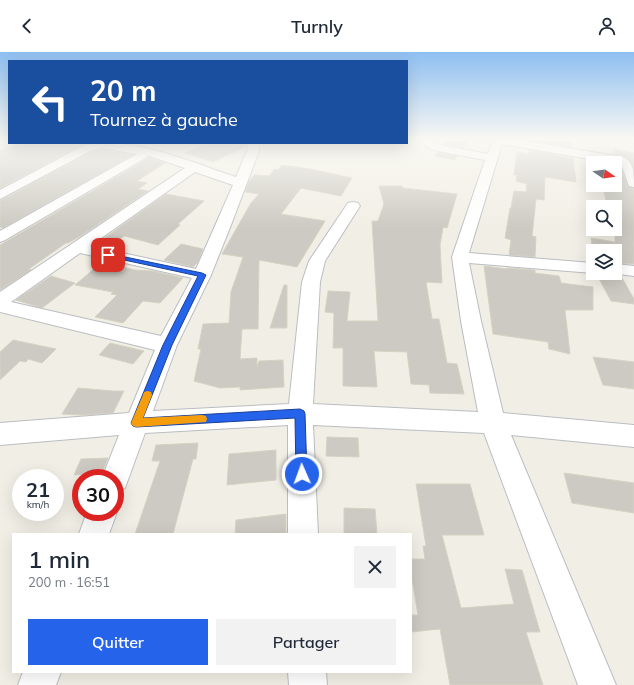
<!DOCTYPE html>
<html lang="fr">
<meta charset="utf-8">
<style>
:root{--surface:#fff;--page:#f2f2f3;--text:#1f2937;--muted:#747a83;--accent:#2563eb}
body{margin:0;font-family:Mulish,sans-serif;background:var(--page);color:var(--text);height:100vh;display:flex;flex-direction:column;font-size:15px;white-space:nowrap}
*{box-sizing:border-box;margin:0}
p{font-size:13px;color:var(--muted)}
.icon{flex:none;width:22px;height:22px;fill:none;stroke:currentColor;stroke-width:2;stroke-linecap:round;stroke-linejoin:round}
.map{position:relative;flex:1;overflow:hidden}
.panel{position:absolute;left:12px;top:481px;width:400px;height:140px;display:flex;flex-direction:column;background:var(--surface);border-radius:0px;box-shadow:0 4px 16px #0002}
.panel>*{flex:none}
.banner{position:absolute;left:8px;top:8px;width:400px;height:84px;border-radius:0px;box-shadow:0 4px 16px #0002;background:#1a4fa0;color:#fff;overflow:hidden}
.needle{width:26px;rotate:103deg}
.tools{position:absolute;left:586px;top:104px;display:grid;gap:8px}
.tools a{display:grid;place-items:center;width:36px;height:36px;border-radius:0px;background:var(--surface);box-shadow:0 4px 16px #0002;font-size:20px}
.speed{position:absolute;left:12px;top:417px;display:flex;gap:8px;font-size:20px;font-weight:700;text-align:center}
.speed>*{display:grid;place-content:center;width:52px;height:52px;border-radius:50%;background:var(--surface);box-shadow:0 4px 16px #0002;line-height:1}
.speed small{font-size:10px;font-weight:400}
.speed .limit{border:6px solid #d22;background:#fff;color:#111}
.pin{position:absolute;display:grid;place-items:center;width:34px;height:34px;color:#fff;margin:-17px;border-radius:8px;box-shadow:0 2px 6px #0006}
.me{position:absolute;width:44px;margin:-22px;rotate:358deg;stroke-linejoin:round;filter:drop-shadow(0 0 3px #0008)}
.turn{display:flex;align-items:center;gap:14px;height:84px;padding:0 16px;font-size:18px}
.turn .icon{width:52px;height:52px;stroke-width:2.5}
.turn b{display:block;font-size:28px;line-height:34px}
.round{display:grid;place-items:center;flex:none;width:42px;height:42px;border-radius:0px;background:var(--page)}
.summary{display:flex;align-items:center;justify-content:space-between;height:68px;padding:0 16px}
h1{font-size:24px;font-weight:600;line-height:30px}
.cta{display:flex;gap:8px;margin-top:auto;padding:8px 16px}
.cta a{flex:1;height:46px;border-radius:0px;background:var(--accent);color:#fff;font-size:16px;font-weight:600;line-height:46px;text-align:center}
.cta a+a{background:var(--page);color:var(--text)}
header{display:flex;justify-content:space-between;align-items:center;height:52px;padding:0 16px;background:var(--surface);font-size:18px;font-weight:600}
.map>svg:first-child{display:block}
.building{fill:#cccac2;stroke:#d6d2c3}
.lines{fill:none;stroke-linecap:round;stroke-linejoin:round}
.minor-casing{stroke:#babdc2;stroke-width:2}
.minor{fill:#fff;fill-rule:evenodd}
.route{fill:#2563eb;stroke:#184099}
.slow{fill:#f59e0b}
</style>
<header><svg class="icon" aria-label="back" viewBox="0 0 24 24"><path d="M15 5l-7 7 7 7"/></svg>Turnly<svg class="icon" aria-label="person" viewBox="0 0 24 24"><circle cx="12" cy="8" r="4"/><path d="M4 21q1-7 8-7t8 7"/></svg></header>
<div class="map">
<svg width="634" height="633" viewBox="0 0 634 633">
<rect width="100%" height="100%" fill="#f1efe5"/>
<g class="building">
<path d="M 448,87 L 469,87 L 463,96 L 444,92 Z"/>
<path d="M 530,87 L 570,87 L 571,95 L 530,88 Z"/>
<path d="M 16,91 L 93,91 L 82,93 L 0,136 L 0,99 Z"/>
<path d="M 208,91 L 247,91 L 247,94 L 213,110 L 185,101 Z"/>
<path d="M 615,97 L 634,101 L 634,116 L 627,106 L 615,102 Z"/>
<path d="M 102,98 L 133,103 L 3,176 L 0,175 L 0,149 L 91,100 Z"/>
<path d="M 529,98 L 573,106 L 576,130 L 545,125 L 544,148 L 536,147 L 532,184 L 536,185 L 535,205 L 509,203 L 511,188 L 505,186 L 510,156 L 511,156 L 514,139 L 526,140 L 527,132 L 516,129 L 517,123 L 514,123 L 517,100 L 529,102 Z"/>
<path d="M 438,100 L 457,104 L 455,108 L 435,104 Z"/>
<path d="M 149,106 L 165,111 L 137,129 L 147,131 L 138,137 L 148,139 L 79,185 L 68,191 L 66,191 L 29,217 L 31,218 L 0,238 L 0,193 Z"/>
<path d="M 282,113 L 310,117 L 352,126 L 341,144 L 301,136 L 281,162 L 325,169 L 297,215 L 259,208 L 258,277 L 242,277 L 240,307 L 257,306 L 257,315 L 259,309 L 283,308 L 284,335 L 240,338 L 240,335 L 220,336 L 194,329 L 201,297 L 198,297 L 203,272 L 229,271 L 231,240 L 243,205 L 222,202 L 251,151 L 259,142 L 245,140 L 248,131 L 254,123 L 269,124 L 275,117 L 278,118 Z"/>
<path d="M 615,113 L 621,115 L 628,134 L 634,136 L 634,212 L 615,211 L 615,199 L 593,199 L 593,202 L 591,186 L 615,190 L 615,155 L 608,155 L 602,133 L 615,133 Z"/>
<path d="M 379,134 L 402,134 L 403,136 L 457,142 L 447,176 L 443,175 L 440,193 L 442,231 L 426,230 L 432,267 L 439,267 L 447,311 L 457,312 L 464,342 L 430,341 L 429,333 L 411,332 L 407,300 L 374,299 L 377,335 L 343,334 L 343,296 L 333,296 L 334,261 L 325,260 L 328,239 L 350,240 L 347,269 L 378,269 L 372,169 L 378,169 L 384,152 Z"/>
<path d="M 166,142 L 204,149 L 178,172 L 180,173 L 158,193 L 124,184 L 113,193 L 99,190 Z"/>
<path d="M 181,192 L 203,197 L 198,210 L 193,215 L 164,208 Z"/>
<path d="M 102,210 L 135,218 L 153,219 L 183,226 L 160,251 L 143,249 L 123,271 L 95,265 L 117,243 L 111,242 L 113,240 L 75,233 Z"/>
<path d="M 484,214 L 507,217 L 507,216 L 535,218 L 535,221 L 559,224 L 561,231 L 593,235 L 593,258 L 565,258 L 570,302 L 549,297 L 548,290 L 493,282 Z"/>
<path d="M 596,221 L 609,221 L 621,224 L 634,247 L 634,252 L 611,249 Z"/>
<path d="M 51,224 L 75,231 L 42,256 L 16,248 Z"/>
<path d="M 284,233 L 287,233 L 287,276 L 270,276 Z"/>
<path d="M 13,288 L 56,297 L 42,311 L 28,307 L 26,310 L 20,309 L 0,328 L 0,300 Z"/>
<path d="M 110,291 L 144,299 L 133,312 L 99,303 Z"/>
<path d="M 593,305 L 634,310 L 634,337 L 603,333 Z"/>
<path d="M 78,336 L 113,339 L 124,339 L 113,361 L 81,363 L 62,362 Z"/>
<path d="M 327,385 L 358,386 L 359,405 L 326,404 Z"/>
<path d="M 198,391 L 196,407 L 193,407 L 173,482 L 135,482 L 160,409 L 152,409 L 156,393 Z"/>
<path d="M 276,398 L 276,428 L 227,433 L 229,402 Z"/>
<path d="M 108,406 L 102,421 L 74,423 L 81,407 Z"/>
<path d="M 564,421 L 634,431 L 634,461 L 572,451 Z"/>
<path d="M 416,432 L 470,432 L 484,483 L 442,483 L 461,556 L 514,552 L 505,517 L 522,518 L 540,580 L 526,580 L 543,633 L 450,633 L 440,577 L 411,580 L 411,563 L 418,563 L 411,521 L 411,507 L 425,507 L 423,494 L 426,494 Z"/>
<path d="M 344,456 L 375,457 L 377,482 L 344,482 Z"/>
<path d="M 286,462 L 286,482 L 235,482 L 236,468 Z"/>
</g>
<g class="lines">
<defs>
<g id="minor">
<path d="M 421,87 L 432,87 L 440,93 L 488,102 L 493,87 L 513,87 L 623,105 C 634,109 634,123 634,135 L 629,134 L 622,114 L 619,112 L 502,92 L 469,201 L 593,211 L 593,221 L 469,211 L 481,269 L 503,361 L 634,373 L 634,395 L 511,383 L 616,633 L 578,633 L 484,381 L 313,373 L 318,482 L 288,482 L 288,373 L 145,381 L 125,436 L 115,440 L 115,426 L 102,426 L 119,383 L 0,393 L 0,371 L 129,361 L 155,298 L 0,260 L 0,240 L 185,116 L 149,104 L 5,188 L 0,190 L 0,179 L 137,102 L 102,96 L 90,99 L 0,147 L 0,138 L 83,94 C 129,82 193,111 236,125 L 247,99 L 249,91 L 259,91 L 259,99 L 231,173 L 211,223 L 177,293 L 153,359 L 289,352 L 302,230 L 309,209 L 348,151 L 353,150 L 358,151 L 360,154 L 325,209 L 320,230 L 313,352 L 478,360 L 461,269 L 452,205 L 485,108 L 433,98 L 426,94 ZM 195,120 L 233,133 L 196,217 L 90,194 ZM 80,201 L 192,226 L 161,284 L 11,250 Z"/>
<path d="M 615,212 L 634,214 L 634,224 L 610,221 L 615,221 Z"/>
<path d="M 115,456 L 117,460 L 109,482 L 79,482 L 87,460 L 115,460 Z"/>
<path d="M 23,620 L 61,620 L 56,633 L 18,633 Z"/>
<path d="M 288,620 L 326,620 L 327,633 L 289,633 Z"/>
</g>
</defs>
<use href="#minor" class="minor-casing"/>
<use href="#minor" class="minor"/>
</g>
<linearGradient id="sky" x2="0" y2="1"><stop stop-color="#8ebff1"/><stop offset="0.49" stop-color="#f9f8f3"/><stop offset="1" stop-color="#f9f8f3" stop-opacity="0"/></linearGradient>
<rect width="634" height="176" fill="url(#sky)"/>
<path class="route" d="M 106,201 L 202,221 L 206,223 L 172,293 L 143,366 L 300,357 L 304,359 L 305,362 L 307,422 L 306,426 L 302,427 L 298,426 L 296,422 L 295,366 L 136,375 L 133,374 L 131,371 L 163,293 L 198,224 L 106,204 Z"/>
<path class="slow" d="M 148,339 L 151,340 L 152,343 L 143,366 L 202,363 L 206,364 L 207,367 L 206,370 L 136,375 L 133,374 L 131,371 L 143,343 L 144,340 Z"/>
</svg>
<div class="tools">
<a><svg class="needle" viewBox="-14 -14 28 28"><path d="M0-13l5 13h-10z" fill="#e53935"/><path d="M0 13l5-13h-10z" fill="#747a83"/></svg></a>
<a><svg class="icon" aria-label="search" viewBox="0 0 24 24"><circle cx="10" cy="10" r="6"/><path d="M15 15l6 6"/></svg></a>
<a><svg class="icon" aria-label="layers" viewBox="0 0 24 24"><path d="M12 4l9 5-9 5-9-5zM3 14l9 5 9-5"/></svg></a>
</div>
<div class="speed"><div>21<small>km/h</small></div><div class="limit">30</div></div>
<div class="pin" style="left:108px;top:203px;background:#d93025"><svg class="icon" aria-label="arrive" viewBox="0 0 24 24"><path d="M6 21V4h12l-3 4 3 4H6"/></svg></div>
<svg class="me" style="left:302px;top:422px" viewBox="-20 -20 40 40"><circle r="17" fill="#2563eb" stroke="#fff" stroke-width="3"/><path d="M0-11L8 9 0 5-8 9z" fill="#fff"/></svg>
<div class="banner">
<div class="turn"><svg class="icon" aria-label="left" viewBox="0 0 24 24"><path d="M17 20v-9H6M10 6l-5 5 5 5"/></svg><div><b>20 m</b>Tournez à gauche</div></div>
</div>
<section class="panel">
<div class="summary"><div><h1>1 min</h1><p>200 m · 16:51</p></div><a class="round"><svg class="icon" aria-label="close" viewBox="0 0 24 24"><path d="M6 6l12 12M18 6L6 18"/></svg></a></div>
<div class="cta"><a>Quitter</a><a>Partager</a></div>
</section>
</div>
